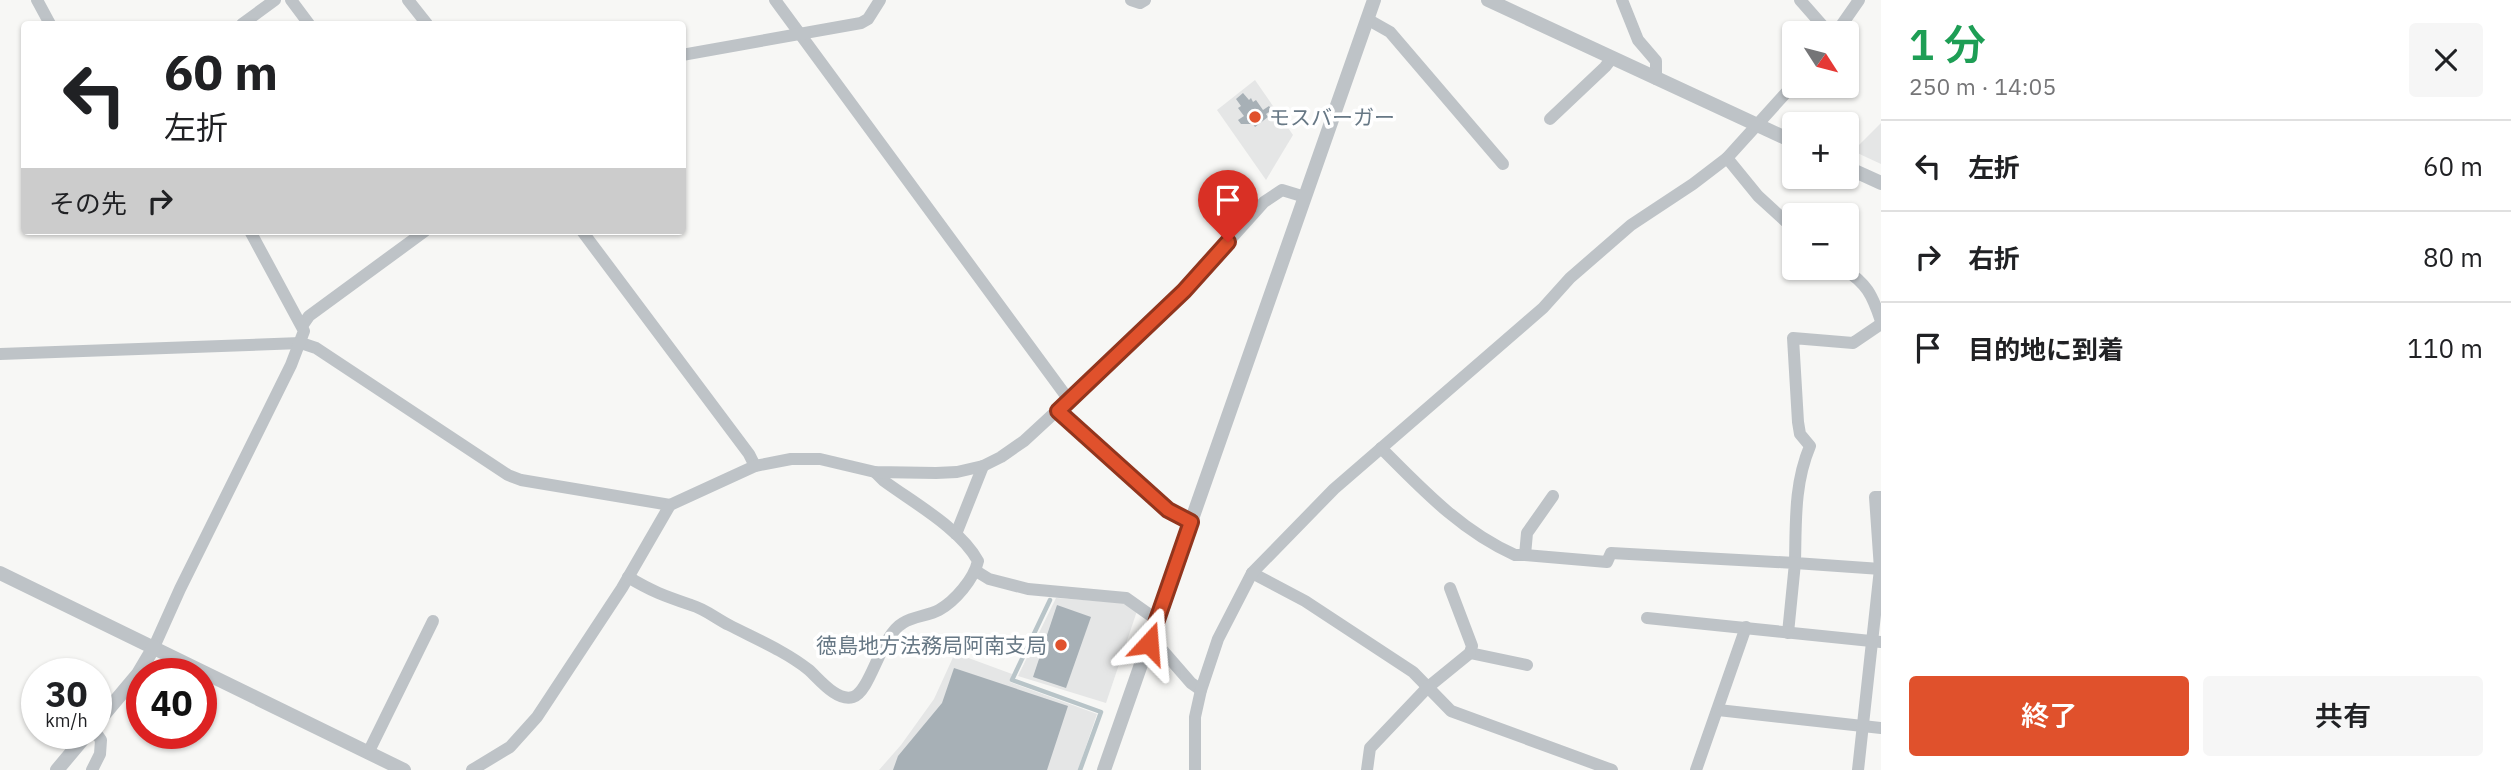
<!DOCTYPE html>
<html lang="ja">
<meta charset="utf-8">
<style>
:root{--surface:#fff;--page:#f6f6f6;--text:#202124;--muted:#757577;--line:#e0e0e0;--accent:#e0512c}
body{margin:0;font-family:"IBM Plex Sans","Noto Sans JP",sans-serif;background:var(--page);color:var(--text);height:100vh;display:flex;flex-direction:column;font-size:26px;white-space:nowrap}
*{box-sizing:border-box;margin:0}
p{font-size:23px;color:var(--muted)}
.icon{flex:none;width:38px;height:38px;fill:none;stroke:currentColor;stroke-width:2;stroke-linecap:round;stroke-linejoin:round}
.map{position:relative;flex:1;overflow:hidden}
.drawer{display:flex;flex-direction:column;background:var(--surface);width:630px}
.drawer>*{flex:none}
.guide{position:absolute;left:21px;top:21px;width:665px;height:214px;border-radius:7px;box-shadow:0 2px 5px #0004;background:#fff;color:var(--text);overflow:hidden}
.needle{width:46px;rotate:126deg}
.buttons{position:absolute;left:1782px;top:21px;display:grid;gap:14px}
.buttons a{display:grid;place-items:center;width:77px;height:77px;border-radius:7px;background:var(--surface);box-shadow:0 2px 5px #0004;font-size:35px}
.speed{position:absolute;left:21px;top:658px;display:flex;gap:14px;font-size:35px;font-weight:700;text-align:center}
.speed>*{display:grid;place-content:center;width:91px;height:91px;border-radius:50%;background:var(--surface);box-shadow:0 2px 5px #0004;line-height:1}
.speed small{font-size:18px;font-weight:400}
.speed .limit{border:10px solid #d22;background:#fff;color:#111}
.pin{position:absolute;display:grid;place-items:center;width:60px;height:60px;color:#fff;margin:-72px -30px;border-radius:50% 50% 50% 0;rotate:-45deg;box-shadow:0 0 7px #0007}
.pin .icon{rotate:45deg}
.me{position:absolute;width:77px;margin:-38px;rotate:19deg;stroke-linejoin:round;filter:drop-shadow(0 0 5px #0008)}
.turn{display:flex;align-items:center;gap:24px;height:147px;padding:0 28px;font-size:32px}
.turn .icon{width:91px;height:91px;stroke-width:2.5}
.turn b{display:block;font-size:49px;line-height:60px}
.then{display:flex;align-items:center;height:66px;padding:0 28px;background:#0003;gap:14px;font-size:26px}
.round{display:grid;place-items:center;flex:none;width:74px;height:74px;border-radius:7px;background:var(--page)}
.overview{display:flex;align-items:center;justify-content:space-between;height:119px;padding:0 28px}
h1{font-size:42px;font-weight:600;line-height:52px;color:#1e9e55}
.action{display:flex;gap:14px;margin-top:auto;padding:14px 28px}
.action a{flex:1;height:80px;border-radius:7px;background:var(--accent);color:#fff;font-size:28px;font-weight:600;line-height:80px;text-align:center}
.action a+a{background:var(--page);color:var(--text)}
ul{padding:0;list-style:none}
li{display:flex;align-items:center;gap:21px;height:91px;padding:0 28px;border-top:2px solid var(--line)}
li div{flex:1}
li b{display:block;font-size:26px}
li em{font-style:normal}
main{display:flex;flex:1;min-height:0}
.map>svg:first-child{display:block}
.built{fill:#e5e6e6}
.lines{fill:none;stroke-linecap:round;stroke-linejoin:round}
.stream{stroke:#b8c4c8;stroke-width:4.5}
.building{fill:#a7b0b6}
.minor{stroke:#bec3c7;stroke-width:12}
.tertiary{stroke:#bec3c7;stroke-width:14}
.route-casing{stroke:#92351d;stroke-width:18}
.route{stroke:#e0512c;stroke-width:12}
.poi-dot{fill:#e0512c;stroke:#fff;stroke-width:2.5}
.labels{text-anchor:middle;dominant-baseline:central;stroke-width:7;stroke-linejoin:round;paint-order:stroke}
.poi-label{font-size:21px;fill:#677885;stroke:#fff;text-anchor:start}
</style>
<main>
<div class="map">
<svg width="1881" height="770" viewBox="0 0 1881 770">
<rect width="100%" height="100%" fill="#f7f7f5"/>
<g class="built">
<path d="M 1255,80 L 1293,135 L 1266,180 L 1217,110 Z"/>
<path d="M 1881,123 L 1881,164 L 1853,151 Z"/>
<path d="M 1056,598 L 1125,603 L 1137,611 L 1106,703 L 1018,676 Z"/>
<path d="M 955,653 L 1012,674 L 1010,682 L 1097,714 L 1078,770 L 879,770 L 901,745 L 934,699 Z"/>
</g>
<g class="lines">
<path class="stream" d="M 1050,600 L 1012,680 L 1101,712 L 1080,770"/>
</g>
<g class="building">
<path d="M 1243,93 L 1249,100 L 1251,98 L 1253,102 L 1256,100 L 1263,110 L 1269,106 L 1272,110 L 1266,114 L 1268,117 L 1255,127 L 1253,124 L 1241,124 L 1238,120 L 1244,116 L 1238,108 L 1241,106 L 1236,99 Z"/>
<path d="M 1057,605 L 1091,617 L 1066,688 L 1033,677 Z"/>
<path d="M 954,668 L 1068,706 L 1047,770 L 893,770 L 898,756 L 942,703 Z"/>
</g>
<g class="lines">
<g class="minor">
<path d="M 37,0 L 50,24"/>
<path d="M 291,0 L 309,24"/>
<path d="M 408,0 L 427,24"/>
<path d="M 775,0 L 1069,400"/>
<path d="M 1131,0 L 1140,3 L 1145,0"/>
<path d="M 1622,0 L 1638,40 L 1656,61 L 1656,79"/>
<path d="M 1800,0 L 1829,33"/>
<path d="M 1367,19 L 1390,32 L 1503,164"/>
<path d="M 242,24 L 275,0"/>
<path d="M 1836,33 L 1859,0"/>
<path d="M 682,55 L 861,23 L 868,19 L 880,0"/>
<path d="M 1550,119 L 1605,67 L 1612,58"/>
<path d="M 1727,158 L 1758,196 L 1794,229"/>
<path d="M 582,231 L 749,454 L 755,466"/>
<path d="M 1843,268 C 1867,284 1872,294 1881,321"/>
<path d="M 1881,324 L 1853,343 L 1793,338 L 1798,422 L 1800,434 L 1810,446 C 1794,484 1796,522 1795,563 L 1881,569"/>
<path d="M 302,326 L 309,316 L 425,231"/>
<path d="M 0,354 L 301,343 L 316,348 L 508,475 L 521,480 L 670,505"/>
<path d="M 1058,411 L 1168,510 L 1191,522"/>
<path d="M 1381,448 C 1422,489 1461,531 1515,555 L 1525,555 L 1527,533 L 1553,496"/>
<path d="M 956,534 L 983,466"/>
<path d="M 1525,555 L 1607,562 L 1611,553 L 1795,563 L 1788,633"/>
<path d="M 976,571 L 989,579 L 1028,589 L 1126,598 L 1157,620"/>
<path d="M 1252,573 L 1305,601 L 1413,672 L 1451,711 L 1612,770"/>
<path d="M 628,577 C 653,592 665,596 691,605 C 705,609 717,619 729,625 C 756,639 785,651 809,670 C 819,679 837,702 853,697 C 871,691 880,636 903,623 C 914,616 928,616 939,610 C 955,601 974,579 978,561 C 961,529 914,503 884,481 L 875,472"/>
<path d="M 1450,588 L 1472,646 L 1470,653 L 1527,665"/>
<path d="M 1647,618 L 1881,642"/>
<path d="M 1149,643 L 1164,652 L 1191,683 L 1201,690"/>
<path d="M 154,647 L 180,589 L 291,365 L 304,331 L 250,231"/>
<path d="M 1718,710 L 1881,728"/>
<path d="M 368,753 L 433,621"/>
<path d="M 92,770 L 100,754 L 101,740 L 96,733"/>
<path d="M 472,770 L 510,747 L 537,717 L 622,588 L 670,505 L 755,466 L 791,459 L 820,459 L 875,472 L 936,473 L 957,472 L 983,466 L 1001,457 L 1024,441 L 1139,335 L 1184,291 L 1264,202 L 1282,190 L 1305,197"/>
<path d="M 1195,770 L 1195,717 L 1201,690 L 1218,639 L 1252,573 L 1334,489 L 1543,308 L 1570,278 L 1631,225 L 1693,184 L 1727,158 L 1794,84"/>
<path d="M 1367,770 L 1370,748 L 1427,688 L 1470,653"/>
<path d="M 1696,770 L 1746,627"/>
<path d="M 1858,770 L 1880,569 L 1875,497 L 1881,497"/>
</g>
<g class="tertiary">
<path d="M 1488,0 L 1794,142"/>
<path d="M 1846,167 L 1881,183"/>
<path d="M 0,573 L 404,770"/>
<path d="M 96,724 L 138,674 L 154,647"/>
<path d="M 57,770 L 88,733"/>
<path d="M 1104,770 L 1374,0"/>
</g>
</g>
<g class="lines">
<defs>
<path id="route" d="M 1149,643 L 1191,522 L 1168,510 L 1058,411 L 1184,291 L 1228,242"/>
</defs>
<use href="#route" class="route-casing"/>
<use href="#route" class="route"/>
</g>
<g class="poi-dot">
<circle cx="1255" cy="117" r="7"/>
<circle cx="1061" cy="645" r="7"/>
</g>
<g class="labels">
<g class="poi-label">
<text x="1269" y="117">モスバーガー</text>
<text x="1047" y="645" text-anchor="end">徳島地方法務局阿南支局</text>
</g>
</g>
</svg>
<div class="buttons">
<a><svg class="needle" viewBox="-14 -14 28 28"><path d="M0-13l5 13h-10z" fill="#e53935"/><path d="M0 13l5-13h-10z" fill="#757577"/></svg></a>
<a>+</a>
<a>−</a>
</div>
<div class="speed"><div>30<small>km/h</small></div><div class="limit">40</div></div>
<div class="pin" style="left:1228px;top:242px;background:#d93025"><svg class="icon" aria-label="arrive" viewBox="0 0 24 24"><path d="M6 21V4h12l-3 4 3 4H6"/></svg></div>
<svg class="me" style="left:1149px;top:643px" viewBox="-20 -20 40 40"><path d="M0-17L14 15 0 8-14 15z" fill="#e0512c" stroke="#fff" stroke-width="4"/></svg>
<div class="guide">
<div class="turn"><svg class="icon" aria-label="left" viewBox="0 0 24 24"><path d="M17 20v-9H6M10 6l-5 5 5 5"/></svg><div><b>60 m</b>左折</div></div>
<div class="then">その先<svg class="icon" aria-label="right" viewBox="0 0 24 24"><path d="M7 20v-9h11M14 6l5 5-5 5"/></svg></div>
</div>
</div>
<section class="drawer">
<div class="overview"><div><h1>1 分</h1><p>250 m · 14:05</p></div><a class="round"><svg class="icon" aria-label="close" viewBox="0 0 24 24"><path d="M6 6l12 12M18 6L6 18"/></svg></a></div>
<ul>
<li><svg class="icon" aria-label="left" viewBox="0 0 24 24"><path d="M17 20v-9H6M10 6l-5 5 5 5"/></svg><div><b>左折</b></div><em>60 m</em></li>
<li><svg class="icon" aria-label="right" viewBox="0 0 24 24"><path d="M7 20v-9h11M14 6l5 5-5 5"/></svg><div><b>右折</b></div><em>80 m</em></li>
<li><svg class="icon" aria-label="arrive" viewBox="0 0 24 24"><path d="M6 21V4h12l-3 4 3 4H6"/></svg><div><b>目的地に到着</b></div><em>110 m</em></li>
</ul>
<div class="action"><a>終了</a><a>共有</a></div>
</section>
</main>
